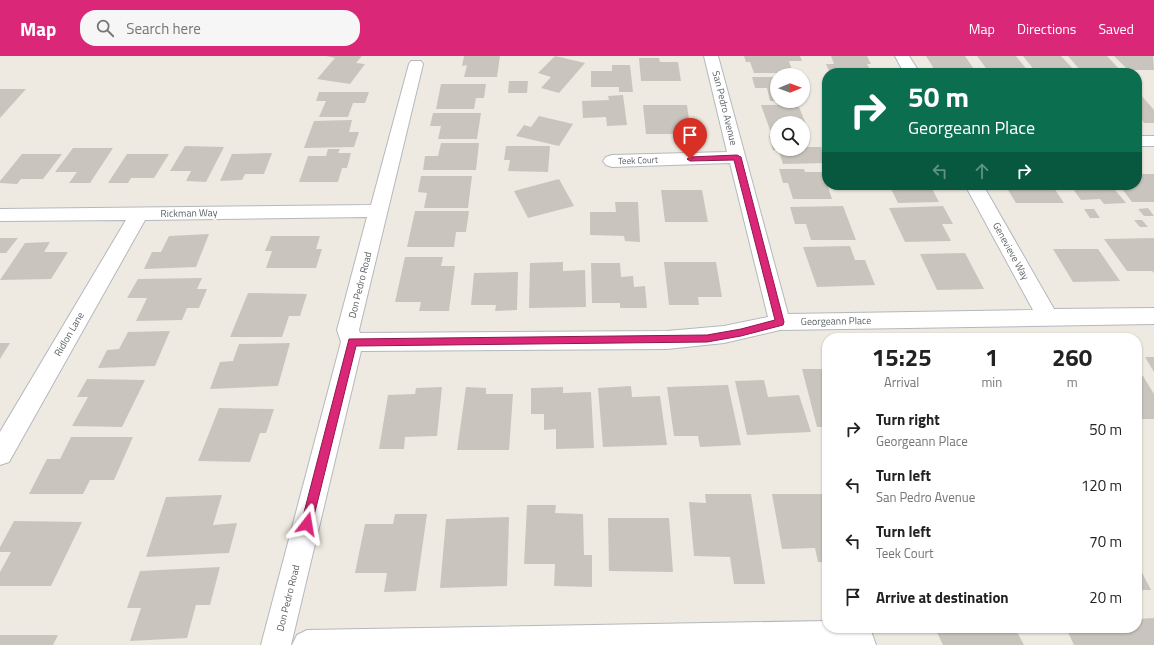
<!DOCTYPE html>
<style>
:root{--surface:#fff;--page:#f6f6f6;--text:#222;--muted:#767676;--accent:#db2777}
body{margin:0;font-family:"Titillium Web",sans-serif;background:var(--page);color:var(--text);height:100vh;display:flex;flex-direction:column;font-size:15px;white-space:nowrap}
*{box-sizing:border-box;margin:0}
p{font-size:13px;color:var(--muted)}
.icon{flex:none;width:22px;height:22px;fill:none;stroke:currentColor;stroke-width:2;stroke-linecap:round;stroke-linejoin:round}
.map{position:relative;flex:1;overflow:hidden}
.sheet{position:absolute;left:822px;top:277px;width:320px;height:300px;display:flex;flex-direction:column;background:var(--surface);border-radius:16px;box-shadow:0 1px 3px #0004}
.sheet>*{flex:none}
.top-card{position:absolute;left:822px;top:12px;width:320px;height:122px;border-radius:16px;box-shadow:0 1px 3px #0004;background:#0b6e4f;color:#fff;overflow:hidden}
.needle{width:26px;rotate:89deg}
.fabs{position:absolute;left:770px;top:12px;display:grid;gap:8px}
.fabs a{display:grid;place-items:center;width:40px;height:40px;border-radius:50%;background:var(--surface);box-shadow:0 1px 3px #0004;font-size:20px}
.pin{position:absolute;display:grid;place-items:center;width:34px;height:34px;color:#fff;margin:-41px -17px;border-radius:50% 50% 50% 0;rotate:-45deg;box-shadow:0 0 4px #0007}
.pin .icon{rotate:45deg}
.me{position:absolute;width:44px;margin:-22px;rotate:14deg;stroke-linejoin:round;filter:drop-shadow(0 0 3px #0008)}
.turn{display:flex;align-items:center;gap:14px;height:84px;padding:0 20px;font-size:18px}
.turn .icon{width:52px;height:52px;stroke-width:2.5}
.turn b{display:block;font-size:28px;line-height:34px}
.lanes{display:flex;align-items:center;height:38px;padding:0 20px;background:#0003;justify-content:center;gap:20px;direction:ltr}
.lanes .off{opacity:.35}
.eta{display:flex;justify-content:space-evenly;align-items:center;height:68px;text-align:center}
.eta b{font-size:24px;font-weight:700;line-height:28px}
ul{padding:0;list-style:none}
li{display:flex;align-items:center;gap:12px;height:56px;padding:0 20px}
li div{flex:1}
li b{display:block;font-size:15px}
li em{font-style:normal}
header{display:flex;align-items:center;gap:24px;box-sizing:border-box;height:56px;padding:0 20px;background:var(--accent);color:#fff}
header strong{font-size:19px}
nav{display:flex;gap:22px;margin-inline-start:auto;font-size:14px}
.search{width:280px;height:36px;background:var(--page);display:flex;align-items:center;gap:10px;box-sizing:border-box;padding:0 14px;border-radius:16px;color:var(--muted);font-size:15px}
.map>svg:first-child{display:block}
.building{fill:#c9c5be}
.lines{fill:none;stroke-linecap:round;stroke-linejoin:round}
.minor-casing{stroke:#b4b8bd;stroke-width:2}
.minor{fill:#fff;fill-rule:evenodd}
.route{fill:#db2777;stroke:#8e194d}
.labels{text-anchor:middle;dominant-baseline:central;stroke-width:3.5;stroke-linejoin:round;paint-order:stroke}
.far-street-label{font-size:9px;fill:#5a5f63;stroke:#fff}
.street-label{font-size:10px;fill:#5a5f63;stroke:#fff}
</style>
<header>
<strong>Map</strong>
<div class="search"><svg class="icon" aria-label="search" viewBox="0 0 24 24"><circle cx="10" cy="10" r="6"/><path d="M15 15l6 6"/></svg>Search here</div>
<nav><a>Map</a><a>Directions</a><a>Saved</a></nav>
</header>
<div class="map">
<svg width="1154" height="589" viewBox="0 0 1154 589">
<rect width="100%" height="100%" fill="#eeeae1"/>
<g class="building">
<path d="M 326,0 L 362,0 L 356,7 L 365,8 L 350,28 L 317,23 L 335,2 Z"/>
<path d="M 464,0 L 500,0 L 497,21 L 464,21 L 467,9 L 462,10 Z"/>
<path d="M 555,0 L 585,7 L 559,37 L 541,32 L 551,21 L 538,17 Z"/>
<path d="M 744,0 L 800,0 L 802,5 L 789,5 L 793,17 L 754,17 L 750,6 L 746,6 Z"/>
<path d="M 831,0 L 867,0 L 871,8 L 867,8 L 872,17 L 830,17 L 826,8 L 834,8 Z"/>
<path d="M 926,0 L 965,0 L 976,16 L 936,16 Z"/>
<path d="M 977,0 L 1016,0 L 1028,15 L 988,15 Z"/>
<path d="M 1023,0 L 1061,0 L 1074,14 L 1035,15 Z"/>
<path d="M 1068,0 L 1107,0 L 1120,14 L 1080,14 Z"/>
<path d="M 1114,0 L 1153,0 L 1154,14 L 1128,14 Z"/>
<path d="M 639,2 L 659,2 L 660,6 L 678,6 L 681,25 L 641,25 Z"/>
<path d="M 612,9 L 630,9 L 633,36 L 619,36 L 619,31 L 591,31 L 591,15 L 612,15 Z"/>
<path d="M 752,21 L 777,21 L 777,45 L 770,45 L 767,32 L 755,32 Z"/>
<path d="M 509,25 L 528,25 L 527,37 L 508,37 Z"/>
<path d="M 441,28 L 486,28 L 484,42 L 476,42 L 474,53 L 436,53 Z"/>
<path d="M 0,33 L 26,33 L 0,62 Z"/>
<path d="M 319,36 L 369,36 L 365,47 L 353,47 L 348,61 L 319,61 L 326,45 L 316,45 Z"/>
<path d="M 623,39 L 627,69 L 607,70 L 606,61 L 583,62 L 582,45 L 609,44 L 608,40 Z"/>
<path d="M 1137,39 L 1141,39 L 1154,54 L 1154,67 L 1144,67 L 1140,61 L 1137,61 Z"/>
<path d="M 643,49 L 687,49 L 691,78 L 646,78 Z"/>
<path d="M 761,49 L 783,49 L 784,51 L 799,51 L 808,73 L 803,73 L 803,67 L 777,67 L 777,74 L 770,74 Z"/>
<path d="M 433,57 L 481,57 L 477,83 L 438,83 L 441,70 L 430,70 Z"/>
<path d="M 539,60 L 573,68 L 559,90 L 516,80 L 524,69 L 531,71 Z"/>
<path d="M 352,64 L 349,76 L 359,76 L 354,91 L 304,92 L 314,65 Z"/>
<path d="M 769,80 L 777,80 L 777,94 L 773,94 Z"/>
<path d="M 803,85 L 807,91 L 821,91 L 827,107 L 783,108 L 778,93 L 803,93 Z"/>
<path d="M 441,87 L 479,87 L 476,114 L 423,114 L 425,100 L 438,100 Z"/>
<path d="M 185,90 L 224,91 L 206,126 L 186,125 L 191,115 L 170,115 Z"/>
<path d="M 506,90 L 550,90 L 548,116 L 508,115 L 510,104 L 504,104 Z"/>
<path d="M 73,92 L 113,92 L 90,127 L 69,127 L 77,116 L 55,116 Z"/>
<path d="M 328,93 L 340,93 L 338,97 L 351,97 L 347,112 L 342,112 L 338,126 L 299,126 L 308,100 L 326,100 Z"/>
<path d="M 272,97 L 264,118 L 245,118 L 242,124 L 220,125 L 232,98 Z"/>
<path d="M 22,98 L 62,98 L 43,123 L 21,123 L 17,128 L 0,127 L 0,125 Z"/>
<path d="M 127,98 L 169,98 L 154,122 L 131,122 L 128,127 L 108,127 Z"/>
<path d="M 779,113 L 804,113 L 805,116 L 823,116 L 832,143 L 793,143 L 788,127 L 783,127 Z"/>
<path d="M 1137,118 L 1154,118 L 1154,146 L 1132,146 L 1119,129 L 1137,129 Z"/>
<path d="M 421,120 L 472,120 L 468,152 L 424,152 L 427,137 L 418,136 Z"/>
<path d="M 559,123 L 574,150 L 528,162 L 514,135 Z"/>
<path d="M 889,129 L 930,129 L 939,146 L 898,147 Z"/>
<path d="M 1005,129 L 1052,129 L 1064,147 L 1016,147 Z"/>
<path d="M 1070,129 L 1111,129 L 1126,147 L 1104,148 L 1100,143 L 1081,144 Z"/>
<path d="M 661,134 L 702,134 L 708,166 L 665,166 Z"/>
<path d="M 615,146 L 638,146 L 640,186 L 625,185 L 624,180 L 590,179 L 590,156 L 616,156 Z"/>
<path d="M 843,150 L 856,184 L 811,184 L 806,168 L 795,168 L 790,151 Z"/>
<path d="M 943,150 L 953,168 L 942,168 L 951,185 L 905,186 L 889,152 Z"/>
<path d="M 1148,152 L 1154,160 L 1144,160 L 1138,153 Z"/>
<path d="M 1084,153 L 1094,153 L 1100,162 L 1090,162 Z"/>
<path d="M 415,155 L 469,155 L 466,176 L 456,176 L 454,191 L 407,191 Z"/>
<path d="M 1134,164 L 1142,164 L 1148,171 L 1140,171 Z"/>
<path d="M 209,178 L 196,211 L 144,213 L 152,196 L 161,196 L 169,180 Z"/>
<path d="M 271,180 L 320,180 L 316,193 L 322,193 L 316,212 L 266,212 L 272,195 L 265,195 Z"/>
<path d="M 0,182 L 18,182 L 6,197 L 0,197 Z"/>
<path d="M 1154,182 L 1154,217 L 1152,215 L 1127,215 L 1104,183 Z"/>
<path d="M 50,186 L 44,196 L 68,196 L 51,223 L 0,224 L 25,187 Z"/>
<path d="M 850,190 L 855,204 L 865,204 L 875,229 L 817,231 L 803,191 Z"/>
<path d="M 1053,193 L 1098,193 L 1120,225 L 1073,226 Z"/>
<path d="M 965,197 L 984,233 L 937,234 L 920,198 Z"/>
<path d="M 405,201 L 443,201 L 441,210 L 455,210 L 449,255 L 419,255 L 421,246 L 395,246 Z"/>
<path d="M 563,206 L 563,215 L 585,214 L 586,251 L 529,252 L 530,207 Z"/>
<path d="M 664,206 L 716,206 L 722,241 L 698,241 L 699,249 L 669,249 Z"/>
<path d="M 591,207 L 620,207 L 621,221 L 633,220 L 634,231 L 645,230 L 647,252 L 620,252 L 620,247 L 592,247 Z"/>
<path d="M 518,216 L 517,254 L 495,255 L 496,249 L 471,249 L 474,217 Z"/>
<path d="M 202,222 L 197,233 L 207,233 L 199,252 L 187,252 L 182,264 L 136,265 L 147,242 L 127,242 L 138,223 Z"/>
<path d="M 248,237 L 307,238 L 300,260 L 289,260 L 282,281 L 230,281 Z"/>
<path d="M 170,275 L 155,310 L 98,312 L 107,294 L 119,293 L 128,276 Z"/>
<path d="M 0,287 L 10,287 L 0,303 Z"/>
<path d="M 290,287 L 278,330 L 210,333 L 220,306 L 233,305 L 239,288 Z"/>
<path d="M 1145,301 L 1154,301 L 1154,316 Z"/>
<path d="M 802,313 L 827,313 L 827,371 L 817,371 Z"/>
<path d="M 1137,320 L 1143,320 L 1154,338 L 1154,363 L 1137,363 Z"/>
<path d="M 87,323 L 145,324 L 122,371 L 72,370 L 88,341 L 77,341 Z"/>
<path d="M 764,324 L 768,341 L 799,339 L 811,376 L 747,379 L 735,325 Z"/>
<path d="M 728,329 L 741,389 L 700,391 L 698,380 L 674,380 L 667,331 Z"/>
<path d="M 631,330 L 632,341 L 660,340 L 667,389 L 603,391 L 598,332 Z"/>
<path d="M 442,331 L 437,380 L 405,381 L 404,393 L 379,393 L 388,339 L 415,338 L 416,332 Z"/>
<path d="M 466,331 L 486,332 L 486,338 L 513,338 L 509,394 L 457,394 Z"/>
<path d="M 563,331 L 563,337 L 591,336 L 594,392 L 556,393 L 556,373 L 544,374 L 544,358 L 531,358 L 531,332 Z"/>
<path d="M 219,352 L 274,353 L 266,377 L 260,377 L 250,406 L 198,405 Z"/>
<path d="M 71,381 L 133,381 L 114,424 L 90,424 L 83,438 L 29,438 L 47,403 L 60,403 Z"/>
<path d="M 705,438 L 751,438 L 765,528 L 734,528 L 730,501 L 694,500 L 689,446 L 706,447 Z"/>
<path d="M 772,438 L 827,438 L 827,506 L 818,506 L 815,492 L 782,493 Z"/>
<path d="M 222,439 L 213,469 L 237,467 L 229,497 L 146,501 L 166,441 Z"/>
<path d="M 527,449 L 556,449 L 555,457 L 583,458 L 584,499 L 592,499 L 592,531 L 554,530 L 555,508 L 524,508 Z"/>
<path d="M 395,458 L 427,458 L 416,535 L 384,536 L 387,517 L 355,517 L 365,468 L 393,468 Z"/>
<path d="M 509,461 L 507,530 L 440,532 L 446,463 Z"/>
<path d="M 608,462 L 669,462 L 673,516 L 609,515 Z"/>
<path d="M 14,465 L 82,466 L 51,530 L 0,530 L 0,516 L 11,496 L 0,496 L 0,491 Z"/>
<path d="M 1137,507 L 1151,534 L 1137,534 Z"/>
<path d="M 220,511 L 210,549 L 196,549 L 187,582 L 130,585 L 141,552 L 127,552 L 140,515 Z"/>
<path d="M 1154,562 L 1154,589 L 1074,589 L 1066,572 L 1137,572 L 1137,563 Z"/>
<path d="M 935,572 L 1015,572 L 1024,589 L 943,589 Z"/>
<path d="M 0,579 L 58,579 L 53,589 L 0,589 Z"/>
</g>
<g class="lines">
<defs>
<g id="minor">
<path d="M 704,0 L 718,0 L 788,258 L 1033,254 L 965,129 L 983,129 L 1054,253 L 1154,252 L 1154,268 L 780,274 L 724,287 L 667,293 L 361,295 L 291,589 L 261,589 L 341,286 L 337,274 L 367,161 L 145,164 L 9,406 L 0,409 L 0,376 L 126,164 L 0,165 L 0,153 L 371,149 L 409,8 L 411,5 L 421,5 L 423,8 L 359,274 L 360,277 L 667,275 L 724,270 L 768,261 L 730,107 L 612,111 L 606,109 L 603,105 L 606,101 L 612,99 L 727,96 Z"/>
<path d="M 895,0 L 909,0 L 920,17 L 904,17 Z"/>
<rect x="1137" y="80" width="17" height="10"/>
<path d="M 827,565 L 827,572 L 870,572 L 876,589 L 292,589 L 297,579 L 307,574 Z"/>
</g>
</defs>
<use href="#minor" class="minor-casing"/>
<use href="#minor" class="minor"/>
</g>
<path class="route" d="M 737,99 L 741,101 L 784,266 L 783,269 L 741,280 L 707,286 L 356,290 L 312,468 L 310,472 L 307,473 L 303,472 L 301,468 L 349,283 L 707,279 L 741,273 L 775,264 L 734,104 L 690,105 L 687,103 L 690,101 Z"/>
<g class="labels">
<g class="far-street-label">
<text transform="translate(638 104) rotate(-2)">Teek Court</text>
</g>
<g class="street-label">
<text transform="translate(725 52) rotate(76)">San Pedro Avenue</text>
<text transform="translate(189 157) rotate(-1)">Rickman Way</text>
<text transform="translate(1011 195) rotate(61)">Genevieve Way</text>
<text transform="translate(360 229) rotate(-76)">Don Pedro Road</text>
<text transform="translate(836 265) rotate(-1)">Georgeann Place</text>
<text transform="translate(69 278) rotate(-60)">Ridlon Lane</text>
<text transform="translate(288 542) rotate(-76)">Don Pedro Road</text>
</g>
</g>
</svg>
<div class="fabs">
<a><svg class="needle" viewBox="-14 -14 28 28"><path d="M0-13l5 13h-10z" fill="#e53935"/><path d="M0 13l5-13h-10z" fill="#767676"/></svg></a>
<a><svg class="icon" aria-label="search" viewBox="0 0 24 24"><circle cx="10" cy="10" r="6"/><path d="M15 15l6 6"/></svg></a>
</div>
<div class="pin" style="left:690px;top:103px;background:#d93025"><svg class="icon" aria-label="arrive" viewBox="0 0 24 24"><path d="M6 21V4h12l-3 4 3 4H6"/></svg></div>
<svg class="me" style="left:307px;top:468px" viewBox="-20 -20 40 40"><path d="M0-17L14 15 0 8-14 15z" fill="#db2777" stroke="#fff" stroke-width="4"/></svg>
<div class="top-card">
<div class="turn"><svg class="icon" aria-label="right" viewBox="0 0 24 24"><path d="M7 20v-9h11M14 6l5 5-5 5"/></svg><div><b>50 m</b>Georgeann Place</div></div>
<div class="lanes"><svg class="icon off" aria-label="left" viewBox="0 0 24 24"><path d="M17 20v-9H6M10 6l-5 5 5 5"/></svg><svg class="icon off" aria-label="ahead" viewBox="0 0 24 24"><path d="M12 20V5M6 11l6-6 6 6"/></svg><svg class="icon" aria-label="right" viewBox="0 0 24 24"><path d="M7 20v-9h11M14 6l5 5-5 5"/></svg></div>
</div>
<section class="sheet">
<div class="eta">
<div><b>15:25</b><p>Arrival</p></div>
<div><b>1</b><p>min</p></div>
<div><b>260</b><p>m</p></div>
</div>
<ul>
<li><svg class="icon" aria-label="right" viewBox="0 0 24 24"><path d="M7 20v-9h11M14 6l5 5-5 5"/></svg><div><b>Turn right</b><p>Georgeann Place</p></div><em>50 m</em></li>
<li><svg class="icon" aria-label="left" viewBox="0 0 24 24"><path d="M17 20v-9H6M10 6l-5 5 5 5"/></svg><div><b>Turn left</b><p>San Pedro Avenue</p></div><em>120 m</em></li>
<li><svg class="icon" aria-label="left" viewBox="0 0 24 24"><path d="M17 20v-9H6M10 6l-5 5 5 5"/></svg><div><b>Turn left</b><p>Teek Court</p></div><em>70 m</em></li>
<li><svg class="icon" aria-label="arrive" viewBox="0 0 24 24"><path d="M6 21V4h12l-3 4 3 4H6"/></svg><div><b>Arrive at destination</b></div><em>20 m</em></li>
</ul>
</section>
</div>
